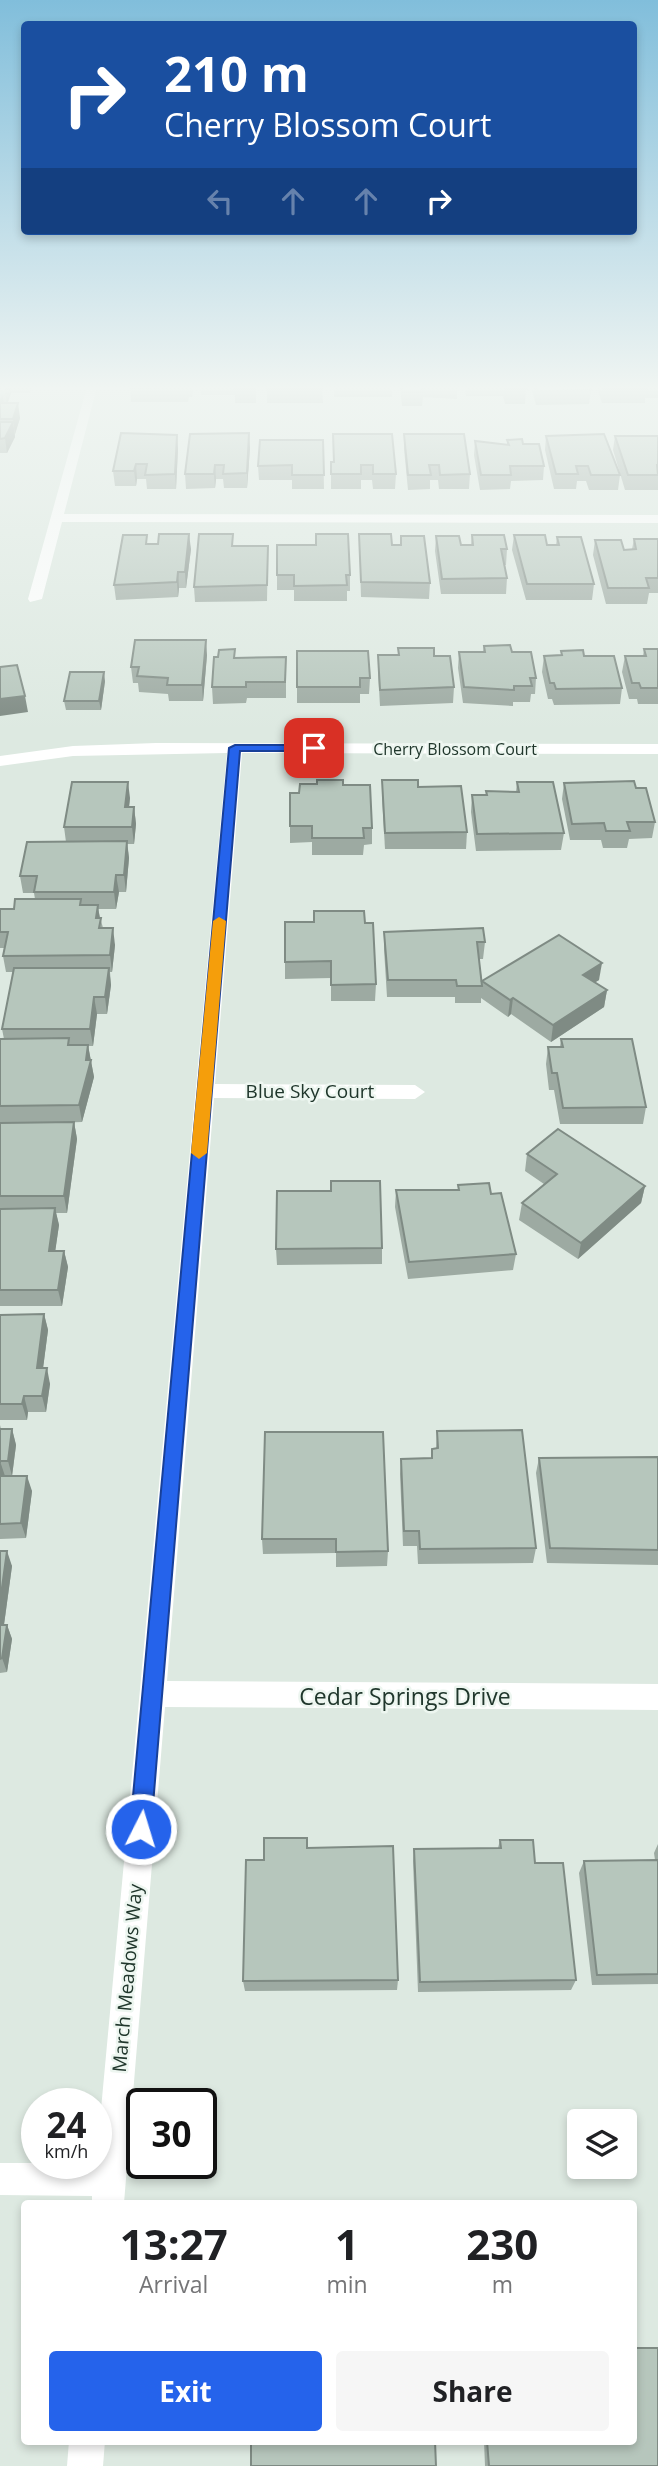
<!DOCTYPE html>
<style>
:root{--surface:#fff;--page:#f6f6f6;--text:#202124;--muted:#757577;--accent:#2563eb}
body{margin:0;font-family:"Open Sans",sans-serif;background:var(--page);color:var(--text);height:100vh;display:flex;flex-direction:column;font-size:26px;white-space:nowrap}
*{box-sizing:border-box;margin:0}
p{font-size:23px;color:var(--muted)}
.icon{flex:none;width:38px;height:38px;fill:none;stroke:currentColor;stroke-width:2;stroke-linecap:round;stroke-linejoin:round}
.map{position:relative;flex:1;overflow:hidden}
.side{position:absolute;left:21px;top:2200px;width:616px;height:245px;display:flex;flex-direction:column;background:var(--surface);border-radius:7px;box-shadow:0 4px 10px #0003}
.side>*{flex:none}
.hud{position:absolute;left:21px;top:21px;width:616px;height:214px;border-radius:7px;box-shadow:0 4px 10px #0003;background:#1a4fa0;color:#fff;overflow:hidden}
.tools{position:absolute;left:567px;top:2109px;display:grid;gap:14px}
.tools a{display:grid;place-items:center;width:70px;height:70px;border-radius:7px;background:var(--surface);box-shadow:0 4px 10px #0003;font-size:35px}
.speed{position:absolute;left:21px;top:2088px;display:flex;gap:14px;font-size:35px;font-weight:700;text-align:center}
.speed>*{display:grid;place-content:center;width:91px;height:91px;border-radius:50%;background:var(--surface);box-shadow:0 4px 10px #0003;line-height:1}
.speed small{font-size:18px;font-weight:400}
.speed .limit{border:4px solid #111;border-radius:10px;background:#fff;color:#111}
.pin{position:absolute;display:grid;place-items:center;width:60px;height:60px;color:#fff;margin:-30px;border-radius:14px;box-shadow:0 4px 10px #0006}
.me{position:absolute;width:77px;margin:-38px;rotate:5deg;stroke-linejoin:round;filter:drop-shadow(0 0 5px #0008)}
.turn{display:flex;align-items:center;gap:24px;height:147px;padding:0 28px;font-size:32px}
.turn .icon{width:91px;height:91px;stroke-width:2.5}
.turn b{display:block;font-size:49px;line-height:60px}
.lanes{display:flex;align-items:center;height:66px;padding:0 28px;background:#0003;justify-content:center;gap:35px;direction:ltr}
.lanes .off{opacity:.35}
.eta{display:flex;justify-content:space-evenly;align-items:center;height:119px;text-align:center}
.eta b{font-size:42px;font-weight:700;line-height:49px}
.primary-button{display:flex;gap:14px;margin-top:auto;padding:14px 28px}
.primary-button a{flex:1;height:80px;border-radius:7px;background:var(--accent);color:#fff;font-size:28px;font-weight:700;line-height:80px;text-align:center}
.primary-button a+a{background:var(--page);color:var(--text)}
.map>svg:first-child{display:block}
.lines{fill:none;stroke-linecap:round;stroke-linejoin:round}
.street{fill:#fff;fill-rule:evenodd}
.wall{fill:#9daaa2}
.shaded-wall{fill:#7f8b84}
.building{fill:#b6c6bc;stroke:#7f8b84;stroke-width:2}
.route{fill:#2563eb;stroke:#184099;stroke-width:2}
.slow{fill:#f59e0b}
.labels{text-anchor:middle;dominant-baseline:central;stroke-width:5;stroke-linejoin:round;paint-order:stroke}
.far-street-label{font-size:16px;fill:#20372c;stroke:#edf6f0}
.street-label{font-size:19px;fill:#20372c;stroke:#edf6f0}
.near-street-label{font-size:23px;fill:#20372c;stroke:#edf6f0}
</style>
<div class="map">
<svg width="658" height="2466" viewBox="0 0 658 2466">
<rect width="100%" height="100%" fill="#dde9e1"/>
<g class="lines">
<g class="street">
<path d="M 87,387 L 97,387 L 64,514 L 658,515 L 658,523 L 62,522 L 42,599 L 30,602 L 28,599 Z"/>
<path d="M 156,743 L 658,744 L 658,754 L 242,753 L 215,1084 L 415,1085 L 425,1092 L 415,1099 L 214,1098 L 167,1681 L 658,1684 L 658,1710 L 165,1707 L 124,2203 L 92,2203 L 92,2196 L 0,2195 L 0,2163 L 96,2163 L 227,753 L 73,756 L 0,766 L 0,756 L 73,746 Z"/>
<path d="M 69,2441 L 105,2441 L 103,2466 L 67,2466 Z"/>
</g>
</g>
<g class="wall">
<path d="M 0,387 L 32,387 L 30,393 L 11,393 L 7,403 L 20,418 L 15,434 L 15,437 L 7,453 L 0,453 Z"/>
<path d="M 130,387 L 194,387 L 192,397 L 189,397 L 188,402 L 131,402 Z"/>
<path d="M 201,387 L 256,387 L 256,403 L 235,403 L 235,395 L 201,395 Z"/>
<path d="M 267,387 L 322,387 L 323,403 L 267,403 Z"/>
<rect x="334" y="387" width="58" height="10"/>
<path d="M 400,387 L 457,387 L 457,399 L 423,397 L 422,406 L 402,406 Z"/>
<path d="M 465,387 L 526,387 L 525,404 L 505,404 L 503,396 L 466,396 Z"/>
<path d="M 531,387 L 590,387 L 591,390 L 589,404 L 536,405 Z"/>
<path d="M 597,387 L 658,387 L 658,398 L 645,398 L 645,403 L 602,403 Z"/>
<path d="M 333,434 L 396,474 L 395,489 L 373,489 L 372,480 L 361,480 L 361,489 L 331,489 L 331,462 L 333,462 Z"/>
<path d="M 404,434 L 470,474 L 469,489 L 439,489 L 438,480 L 430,480 L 430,489 L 408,490 L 404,449 Z"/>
<path d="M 546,436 L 620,475 L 618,490 L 589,490 L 586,481 L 577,481 L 576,489 L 554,489 L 545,450 Z"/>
<path d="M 615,436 L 658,436 L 658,490 L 625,490 L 613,450 Z"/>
<path d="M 323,440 L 324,489 L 292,489 L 292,480 L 259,480 L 258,466 Z"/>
<path d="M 507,440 L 523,444 L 544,466 L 543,480 L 511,481 L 510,489 L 480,490 L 474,455 L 475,441 L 507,445 Z"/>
<path d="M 250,448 L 247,488 L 224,488 L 223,479 L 216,479 L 215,488 L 186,489 L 185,474 Z"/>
<path d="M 178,449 L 176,489 L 147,489 L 146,479 L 137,479 L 136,486 L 115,486 L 113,471 Z"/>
<path d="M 359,534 L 392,545 L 400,545 L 401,536 L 430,583 L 429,599 L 361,597 Z"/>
<path d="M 472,535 L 507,549 L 506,565 L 505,565 L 507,578 L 506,594 L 441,594 L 435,551 L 436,536 L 461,545 L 471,545 Z"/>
<path d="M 514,535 L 547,545 L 556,545 L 557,537 L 594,584 L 592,600 L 526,600 L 512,550 Z"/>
<path d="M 634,539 L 658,539 L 658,593 L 649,593 L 647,604 L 606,604 L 593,555 L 595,540 L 624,550 L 632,549 Z"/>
<path d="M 148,544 L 191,549 L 186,588 L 179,588 L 178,597 L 116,600 L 114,585 Z"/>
<path d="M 233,546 L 268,546 L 267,601 L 195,602 L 194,587 Z"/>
<path d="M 277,575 L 350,575 L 350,591 L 347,591 L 347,601 L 294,601 L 294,590 L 277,590 Z"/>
<path d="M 484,646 L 512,652 L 536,678 L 535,694 L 531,694 L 530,702 L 513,702 L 513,706 L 463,703 L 458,668 L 459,652 L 483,652 Z"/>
<path d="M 398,648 L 434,656 L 454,687 L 453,703 L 380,706 L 378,671 L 378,655 L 398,655 Z"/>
<path d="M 235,649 L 235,658 L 286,673 L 286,698 L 247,698 L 246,703 L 213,704 L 212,687 L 218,657 Z"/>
<path d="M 644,649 L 658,649 L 658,704 L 638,704 L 637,699 L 629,699 L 622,672 L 625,656 L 643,656 Z"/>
<path d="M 297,651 L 370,678 L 369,694 L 360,694 L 360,703 L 297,703 Z"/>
<path d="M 561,651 L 584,656 L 622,688 L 620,704 L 554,705 L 552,699 L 548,699 L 542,672 L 544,656 L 561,655 Z"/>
<path d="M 207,655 L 203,701 L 169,701 L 168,694 L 139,692 L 138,683 L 133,683 L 131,667 Z"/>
<path d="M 105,681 L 101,710 L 66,710 L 64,701 Z"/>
<path d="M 382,780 L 418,787 L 467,832 L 466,849 L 385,849 L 382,797 Z"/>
<path d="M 517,782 L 564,833 L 561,850 L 476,851 L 471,812 L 472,795 L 486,795 L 486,791 L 516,792 Z"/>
<path d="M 564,783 L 636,788 L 655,822 L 652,838 L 629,839 L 627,848 L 603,848 L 601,840 L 570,840 L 562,799 Z"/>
<path d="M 343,785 L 372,828 L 372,844 L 364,845 L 363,855 L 312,855 L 312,842 L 290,843 L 290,826 L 299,793 Z"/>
<path d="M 130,798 L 129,807 L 134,807 L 136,824 L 134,844 L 127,844 L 129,858 L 126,892 L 119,892 L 116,909 L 98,909 L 103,928 L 115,945 L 112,972 L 110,972 L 111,985 L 107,1014 L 97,1014 L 93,1046 L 88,1046 L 94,1077 L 82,1122 L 54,1123 L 74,1122 L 77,1139 L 67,1213 L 56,1213 L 59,1225 L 55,1251 L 64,1251 L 68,1267 L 62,1306 L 0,1306 L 0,1039 L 4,1039 L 2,1029 L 13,972 L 6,972 L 3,956 L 4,948 L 0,948 L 0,909 L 14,909 L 35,899 L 34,893 L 23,893 L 20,876 L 66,842 L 64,827 Z"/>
<path d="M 365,923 L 376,984 L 375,1001 L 331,1001 L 331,978 L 285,979 L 285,962 Z"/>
<path d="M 384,932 L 485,942 L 483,959 L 479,959 L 482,981 L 599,980 L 595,982 L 607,990 L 604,1007 L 551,1042 L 511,1014 L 508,1017 L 481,998 L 481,1003 L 455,1003 L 455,997 L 387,997 L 384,949 Z"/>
<path d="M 561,1039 L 646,1107 L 643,1124 L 560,1124 L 554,1090 L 549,1090 L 546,1064 L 548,1047 L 560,1047 Z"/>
<path d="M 527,1154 L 645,1186 L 641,1203 L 578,1259 L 519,1220 L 522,1203 L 544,1184 L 525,1171 Z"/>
<path d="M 458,1185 L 491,1194 L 516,1254 L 513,1270 L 408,1279 L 395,1207 L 396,1190 L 458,1190 Z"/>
<path d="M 382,1248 L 382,1264 L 277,1265 L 276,1249 Z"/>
<path d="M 44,1314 L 48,1330 L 43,1368 L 50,1384 L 46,1412 L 28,1412 L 27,1420 L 0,1420 L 0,1315 Z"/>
<path d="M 0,1425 L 1,1429 L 12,1429 L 16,1445 L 12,1476 L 32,1491 L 26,1538 L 0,1539 Z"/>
<path d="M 437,1431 L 536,1548 L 533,1563 L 418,1564 L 417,1546 L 403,1546 L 400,1474 L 401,1459 L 431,1458 L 432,1449 L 436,1448 Z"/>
<path d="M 265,1432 L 388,1551 L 387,1566 L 336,1567 L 336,1553 L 263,1554 L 262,1539 Z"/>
<path d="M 658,1457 L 658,1565 L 547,1563 L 536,1473 L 539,1458 Z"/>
<path d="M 0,1551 L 12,1566 L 4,1625 L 7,1625 L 12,1639 L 7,1672 L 0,1673 Z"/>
<path d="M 500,1840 L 535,1863 L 576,1980 L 571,1990 L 418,1992 L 413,1861 L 414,1849 L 498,1848 Z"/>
<path d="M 658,1844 L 658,1984 L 592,1985 L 579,1873 L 584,1861 L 655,1860 L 654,1853 Z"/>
<path d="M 264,1860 L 398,1980 L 397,1990 L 245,1991 L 243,1981 Z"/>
<path d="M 484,2441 L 634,2441 L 658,2466 L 485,2466 Z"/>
</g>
<g class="shaded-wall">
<path d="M 6,387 L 10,387 L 11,393 L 7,405 L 5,391 Z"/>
<path d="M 2,393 L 5,408 L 0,412 L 0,400 Z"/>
<path d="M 18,403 L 20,418 L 15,434 L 13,419 Z"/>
<path d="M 13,422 L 15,437 L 7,453 L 5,438 Z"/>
<path d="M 249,433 L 250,448 L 247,488 L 247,473 Z"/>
<path d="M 177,435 L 178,449 L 176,489 L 175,474 Z"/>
<path d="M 136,464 L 137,479 L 136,486 L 134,471 Z"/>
<path d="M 215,465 L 216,479 L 215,488 L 214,474 Z"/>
<path d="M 189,534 L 191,549 L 186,588 L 185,572 Z"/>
<path d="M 178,572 L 179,588 L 178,597 L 177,582 Z"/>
<path d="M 206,640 L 207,655 L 203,701 L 202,685 Z"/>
<path d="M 104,672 L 105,681 L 101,710 L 99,701 Z"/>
<path d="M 25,696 L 28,712 L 0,716 L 0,699 Z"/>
<path d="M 128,782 L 130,798 L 127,824 L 125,807 Z"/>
<path d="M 134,807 L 136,824 L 134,844 L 132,827 Z"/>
<path d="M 127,841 L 129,858 L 126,892 L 124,875 Z"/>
<path d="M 116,875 L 119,892 L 116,909 L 114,892 Z"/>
<path d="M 98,905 L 100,922 L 96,918 Z"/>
<path d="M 113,928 L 115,945 L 112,972 L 110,955 Z"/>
<path d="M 602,963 L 599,980 L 580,992 L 583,975 Z"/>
<path d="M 109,968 L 111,985 L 107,1014 L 105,997 Z"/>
<path d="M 607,990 L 604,1007 L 551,1042 L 553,1025 Z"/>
<path d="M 94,997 L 97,1014 L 93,1046 L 90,1029 Z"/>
<path d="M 513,998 L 511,1014 L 508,1017 L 510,1000 Z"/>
<path d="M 88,1045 L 94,1077 L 82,1122 L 79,1105 Z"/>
<path d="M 74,1122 L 77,1139 L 67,1213 L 64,1196 Z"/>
<path d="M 645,1186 L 641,1203 L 578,1259 L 581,1243 Z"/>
<path d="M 55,1208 L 59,1225 L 53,1267 L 49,1251 Z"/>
<path d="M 64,1251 L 68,1267 L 62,1306 L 58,1290 Z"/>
<path d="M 44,1314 L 48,1330 L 41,1384 L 37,1368 Z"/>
<path d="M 47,1368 L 50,1384 L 46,1412 L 42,1396 Z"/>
<path d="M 24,1396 L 28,1412 L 27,1420 L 22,1404 Z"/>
<path d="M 12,1429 L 16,1445 L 12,1476 L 8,1461 Z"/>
<path d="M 0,1461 L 5,1476 L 0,1484 Z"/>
<path d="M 27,1476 L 32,1491 L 26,1538 L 21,1523 Z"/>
<path d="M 7,1551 L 12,1566 L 2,1639 L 0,1634 L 0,1602 Z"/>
<path d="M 7,1625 L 12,1639 L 7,1672 L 2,1658 Z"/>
</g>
<g class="building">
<path d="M 0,387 L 6,387 L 5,391 L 0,391 Z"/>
<path d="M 130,387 L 188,387 L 130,388 Z"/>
<rect x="234" y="387" width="21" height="2"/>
<rect x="267" y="387" width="55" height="2"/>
<path d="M 402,387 L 422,387 L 423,392 L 402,392 Z"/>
<path d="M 506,387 L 526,387 L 527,389 L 506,389 Z"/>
<path d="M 536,387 L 590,387 L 591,390 L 537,391 Z"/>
<path d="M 604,387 L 646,387 L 647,389 L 604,389 Z"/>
<path d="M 0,403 L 18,403 L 13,419 L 0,419 Z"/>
<path d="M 0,422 L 13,422 L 5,438 L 0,439 Z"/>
<path d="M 121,433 L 177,435 L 175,474 L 145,475 L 147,464 L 136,464 L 134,471 L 113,471 Z"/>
<path d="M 249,433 L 247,473 L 223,474 L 224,465 L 215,465 L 214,474 L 185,474 L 190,434 Z"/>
<path d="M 333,434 L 392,434 L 396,474 L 373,474 L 373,465 L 361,465 L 361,474 L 331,474 L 331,462 L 334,462 Z"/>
<path d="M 404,434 L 464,434 L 470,474 L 440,475 L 439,465 L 429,465 L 431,475 L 408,475 Z"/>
<path d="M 604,434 L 620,475 L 591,475 L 588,466 L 576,466 L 578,474 L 556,474 L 546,436 Z"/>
<path d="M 615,436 L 658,436 L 658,465 L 657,465 L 658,475 L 628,475 Z"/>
<path d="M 522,439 L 523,444 L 539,444 L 544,466 L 510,466 L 511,475 L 481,475 L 475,441 L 509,445 L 507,440 Z"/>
<path d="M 260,440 L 323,440 L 324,475 L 292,475 L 292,465 L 258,466 Z"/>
<path d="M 159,534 L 189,534 L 185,572 L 178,572 L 177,582 L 114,585 L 123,535 L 147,535 L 146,544 L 158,544 Z"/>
<path d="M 199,534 L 233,534 L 232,546 L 268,546 L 267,585 L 194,587 Z"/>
<path d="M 316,534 L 348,534 L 350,575 L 346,575 L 347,585 L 294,586 L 294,575 L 277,575 L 277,545 L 316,545 Z"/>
<path d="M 359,534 L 391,534 L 392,545 L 401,545 L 401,536 L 424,536 L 430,583 L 361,582 Z"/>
<path d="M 472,535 L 504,535 L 507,549 L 501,549 L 507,578 L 442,579 L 436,536 L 459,536 L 461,545 L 473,545 Z"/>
<path d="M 514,535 L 545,535 L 547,545 L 559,545 L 557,537 L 581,537 L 594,584 L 527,584 Z"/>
<path d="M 634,539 L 658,539 L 658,578 L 646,578 L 649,588 L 608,588 L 595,540 L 621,540 L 624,550 L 636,549 Z"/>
<path d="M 135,640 L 206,640 L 202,685 L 167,685 L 168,678 L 137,676 L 139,667 L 131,667 Z"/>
<path d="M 510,645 L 512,652 L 531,652 L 536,678 L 530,678 L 532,686 L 514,686 L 514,690 L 464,687 L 459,652 L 485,652 L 484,646 Z"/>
<path d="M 398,648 L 434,648 L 434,656 L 450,656 L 454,687 L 380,690 L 378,655 L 399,655 Z"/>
<path d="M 235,649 L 234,658 L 286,657 L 285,682 L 246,682 L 246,687 L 212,687 L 214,657 L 218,657 L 219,650 Z"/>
<path d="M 644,649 L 658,649 L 658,688 L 641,688 L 639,683 L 632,683 L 625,656 L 646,656 Z"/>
<path d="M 583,650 L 584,656 L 614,656 L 622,688 L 556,689 L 554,683 L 550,683 L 544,656 L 562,655 L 561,651 Z"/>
<path d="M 297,651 L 368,651 L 370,678 L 360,678 L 360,687 L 297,687 Z"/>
<path d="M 17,665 L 25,696 L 0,699 L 0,667 Z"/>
<path d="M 70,672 L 104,672 L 99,701 L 64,701 Z"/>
<path d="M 317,780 L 343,780 L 343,785 L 370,785 L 372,828 L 363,828 L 364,838 L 312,838 L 312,826 L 290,826 L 290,793 L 299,793 L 300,784 L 317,784 Z"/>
<path d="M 382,780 L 418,780 L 418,787 L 461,786 L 467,832 L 385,833 Z"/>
<path d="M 634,781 L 636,788 L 646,788 L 655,822 L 627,822 L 630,831 L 606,831 L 604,823 L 572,824 L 564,783 Z"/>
<path d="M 72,782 L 128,782 L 125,807 L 134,807 L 132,827 L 64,827 Z"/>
<path d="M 517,782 L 553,782 L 564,833 L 477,834 L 472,795 L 487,795 L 486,791 L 519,792 Z"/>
<path d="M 127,841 L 124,875 L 116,875 L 114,892 L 34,892 L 37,876 L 20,876 L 27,842 Z"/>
<path d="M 15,899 L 81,899 L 80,905 L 98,905 L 96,918 L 101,918 L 99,928 L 113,928 L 110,955 L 3,956 L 8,932 L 0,932 L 0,909 L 14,909 Z"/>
<path d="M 314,911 L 364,911 L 365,923 L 373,923 L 376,984 L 331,985 L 331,961 L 285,962 L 285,922 L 314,922 Z"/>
<path d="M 483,928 L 485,942 L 477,942 L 482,986 L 457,986 L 456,980 L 388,980 L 384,932 Z"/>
<path d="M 559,935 L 602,963 L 583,975 L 607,990 L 553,1025 L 513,998 L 510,1000 L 482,981 Z"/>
<path d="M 14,968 L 109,968 L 105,997 L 94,997 L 90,1029 L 2,1029 Z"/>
<path d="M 69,1038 L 68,1045 L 88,1045 L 86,1060 L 91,1060 L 79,1105 L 0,1106 L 0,1039 Z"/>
<path d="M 561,1039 L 632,1039 L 646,1107 L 563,1108 L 557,1073 L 552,1073 L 548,1047 L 563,1047 Z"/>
<path d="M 74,1122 L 64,1196 L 0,1196 L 0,1123 Z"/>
<path d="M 558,1129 L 645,1186 L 581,1243 L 522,1203 L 557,1174 L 527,1154 Z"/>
<path d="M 331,1181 L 380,1181 L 382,1248 L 276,1249 L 277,1191 L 331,1191 Z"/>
<path d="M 489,1183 L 491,1194 L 501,1193 L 516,1254 L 409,1262 L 396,1190 L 459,1190 L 458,1185 Z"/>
<path d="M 55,1208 L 49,1251 L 64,1251 L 58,1290 L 0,1290 L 0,1209 Z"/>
<path d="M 44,1314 L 37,1368 L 47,1368 L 42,1396 L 24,1396 L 22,1404 L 0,1404 L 0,1315 Z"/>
<path d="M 0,1429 L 12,1429 L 8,1461 L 0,1461 L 0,1463 Z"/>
<path d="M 522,1430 L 536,1548 L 420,1549 L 419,1531 L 404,1531 L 401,1459 L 432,1458 L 432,1449 L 438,1448 L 437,1431 Z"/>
<path d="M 265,1432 L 383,1432 L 388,1551 L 336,1552 L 336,1539 L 262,1539 Z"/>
<path d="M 658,1457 L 658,1550 L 550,1548 L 539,1458 Z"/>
<path d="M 0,1476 L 27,1476 L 21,1523 L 0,1524 Z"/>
<path d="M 0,1551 L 7,1551 L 0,1602 Z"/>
<path d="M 0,1625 L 7,1625 L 2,1658 L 0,1659 Z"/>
<path d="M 264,1838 L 307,1838 L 307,1848 L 393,1846 L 398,1980 L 243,1981 L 246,1860 L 264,1860 Z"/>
<path d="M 500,1840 L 533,1840 L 535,1863 L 563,1863 L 576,1980 L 420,1982 L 414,1849 L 501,1848 Z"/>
<path d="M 658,1860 L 658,1974 L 597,1975 L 584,1861 Z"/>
<path d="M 634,2348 L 658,2348 L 658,2466 L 489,2466 L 487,2441 L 634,2441 Z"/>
<path d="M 251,2441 L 435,2441 L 436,2466 L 251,2466 Z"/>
</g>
<linearGradient id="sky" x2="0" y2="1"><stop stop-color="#81bedb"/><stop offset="0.53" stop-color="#f0f5f2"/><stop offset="1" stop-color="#f0f5f2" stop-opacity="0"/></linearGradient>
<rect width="658" height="732" fill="url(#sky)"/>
<path class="route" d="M 314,745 L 320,748 L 318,751 L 240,751 L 151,1829 L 148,1837 L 141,1840 L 133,1837 L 130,1829 L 229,748 L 235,745 Z"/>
<path class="slow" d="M 219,917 L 226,921 L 207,1153 L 199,1159 L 191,1153 L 213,921 Z"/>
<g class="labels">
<g class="far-street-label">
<text x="455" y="749">Cherry Blossom Court</text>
</g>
<g class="street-label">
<text x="310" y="1091">Blue Sky Court</text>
<text transform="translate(127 1978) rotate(-85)">March Meadows Way</text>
</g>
<g class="near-street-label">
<text x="405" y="1696">Cedar Springs Drive</text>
</g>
</g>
</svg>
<div class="tools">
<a><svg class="icon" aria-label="layers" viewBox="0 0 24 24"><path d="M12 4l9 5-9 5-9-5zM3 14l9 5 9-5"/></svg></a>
</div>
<div class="speed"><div>24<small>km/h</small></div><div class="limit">30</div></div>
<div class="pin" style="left:314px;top:748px;background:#d93025"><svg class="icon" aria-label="arrive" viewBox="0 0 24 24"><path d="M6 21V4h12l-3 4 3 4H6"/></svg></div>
<svg class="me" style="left:141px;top:1829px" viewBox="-20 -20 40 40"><circle r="17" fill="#2563eb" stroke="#fff" stroke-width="3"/><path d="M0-11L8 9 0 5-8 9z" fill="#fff"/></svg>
<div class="hud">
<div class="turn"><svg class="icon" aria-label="right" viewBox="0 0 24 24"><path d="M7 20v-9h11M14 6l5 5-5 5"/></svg><div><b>210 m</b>Cherry Blossom Court</div></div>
<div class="lanes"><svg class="icon off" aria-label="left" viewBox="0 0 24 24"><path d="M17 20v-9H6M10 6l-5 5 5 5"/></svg><svg class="icon off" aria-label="ahead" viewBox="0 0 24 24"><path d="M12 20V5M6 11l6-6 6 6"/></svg><svg class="icon off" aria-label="ahead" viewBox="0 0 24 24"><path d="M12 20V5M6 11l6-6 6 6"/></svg><svg class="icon" aria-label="right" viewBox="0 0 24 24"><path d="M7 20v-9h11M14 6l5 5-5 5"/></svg></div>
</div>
<section class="side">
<div class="eta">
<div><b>13:27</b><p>Arrival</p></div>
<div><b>1</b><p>min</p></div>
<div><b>230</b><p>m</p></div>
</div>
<div class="primary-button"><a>Exit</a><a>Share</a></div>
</section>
</div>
